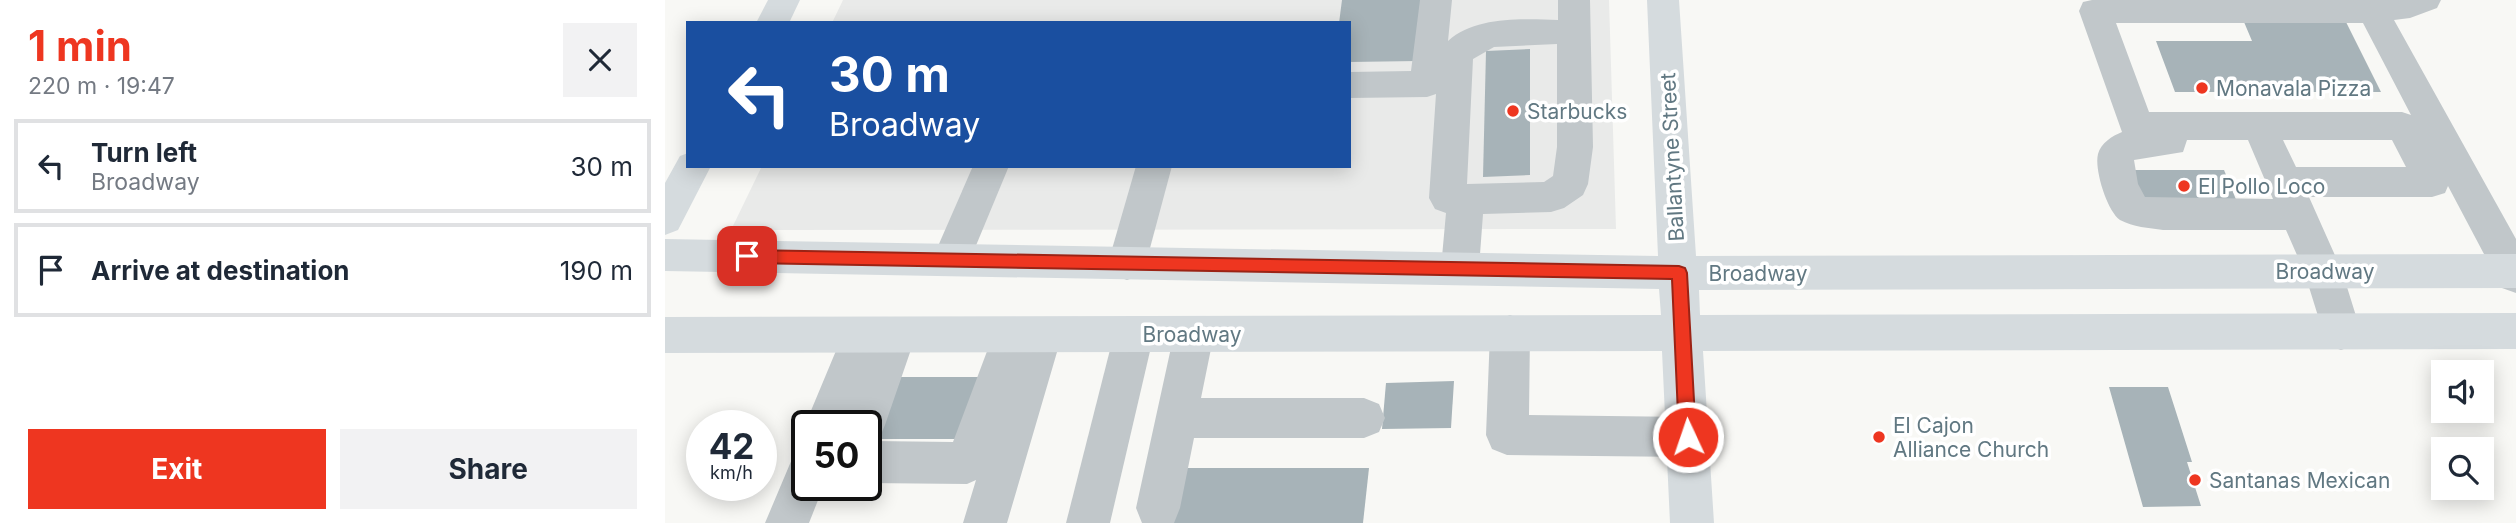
<!DOCTYPE html>
<meta charset="utf-8">
<style>
:root{--surface:#fff;--page:#f2f2f3;--text:#1f2937;--muted:#747a83;--line:#e0e1e3;--accent:#ee3620}
body{margin:0;font-family:Inter,sans-serif;background:var(--page);color:var(--text);height:100vh;display:flex;flex-direction:column;font-size:26px;white-space:nowrap}
*{box-sizing:border-box;margin:0}
p{font-size:23px;color:var(--muted)}
.icon{flex:none;width:38px;height:38px;fill:none;stroke:currentColor;stroke-width:2;stroke-linecap:round;stroke-linejoin:round}
.map{position:relative;flex:1;overflow:hidden}
.drawer{display:flex;flex-direction:column;background:var(--surface);width:665px}
.drawer>*{flex:none}
.banner{position:absolute;left:21px;top:21px;width:665px;height:147px;border-radius:0px;box-shadow:0 4px 18px #0003;background:#1a4fa0;color:#fff;overflow:hidden}
.buttons{position:absolute;left:1766px;top:360px;display:grid;gap:14px}
.buttons a{display:grid;place-items:center;width:63px;height:63px;border-radius:0px;background:var(--surface);box-shadow:0 4px 18px #0003;font-size:35px}
.speed{position:absolute;left:21px;top:410px;display:flex;gap:14px;font-size:35px;font-weight:700;text-align:center}
.speed>*{display:grid;place-content:center;width:91px;height:91px;border-radius:50%;background:var(--surface);box-shadow:0 4px 18px #0003;line-height:1}
.speed small{font-size:18px;font-weight:400}
.speed .limit{border:4px solid #111;border-radius:10px;background:#fff;color:#111}
.pin{position:absolute;display:grid;place-items:center;width:60px;height:60px;color:#fff;margin:-30px;border-radius:14px;box-shadow:0 4px 10px #0006}
.me{position:absolute;width:77px;margin:-38px;rotate:357deg;stroke-linejoin:round;filter:drop-shadow(0 0 5px #0008)}
.turn{display:flex;align-items:center;gap:24px;height:147px;padding:0 28px;font-size:32px}
.turn .icon{width:91px;height:91px;stroke-width:2.5}
.turn b{display:block;font-size:49px;line-height:60px}
.round{display:grid;place-items:center;flex:none;width:74px;height:74px;border-radius:0px;background:var(--page)}
.overview{display:flex;align-items:center;justify-content:space-between;height:119px;padding:0 28px}
h1{font-size:42px;font-weight:700;line-height:52px;color:var(--accent)}
.cta{display:flex;gap:14px;margin-top:auto;padding:14px 28px}
.cta a{flex:1;height:80px;border-radius:0px;background:var(--accent);color:#fff;font-size:28px;font-weight:700;line-height:80px;text-align:center}
.cta a+a{background:var(--page);color:var(--text)}
ul{padding:0;list-style:none}
li{display:flex;align-items:center;gap:21px;height:94px;margin:0 14px 10px;padding:0 14px;border:4px solid var(--line);border-radius:0px}
li div{flex:1}
li b{display:block;font-size:26px}
li em{font-style:normal}
main{display:flex;flex:1;min-height:0}
.map>svg:first-child{display:block}
.built{fill:#e9eae9}
.building{fill:#a7b3b8}
.lines{fill:none;stroke-linecap:round;stroke-linejoin:round}
.minor{fill:#c1c7ca;fill-rule:evenodd}
.major{fill:#d5dbde;fill-rule:evenodd}
.route{fill:#ee3620;stroke:#9b2315;stroke-width:2}
.poi-dot{fill:#ee3620;stroke:#fff;stroke-width:2.5}
.labels{text-anchor:middle;dominant-baseline:central;stroke-width:7;stroke-linejoin:round;paint-order:stroke}
.poi-label{font-size:21px;fill:#617882;stroke:#fff;text-anchor:start}
.street-label{font-size:21px;fill:#617882;stroke:#fff}
</style>
<main>
<section class="drawer">
<div class="overview"><div><h1>1 min</h1><p>220 m · 19:47</p></div><a class="round"><svg class="icon" aria-label="close" viewBox="0 0 24 24"><path d="M6 6l12 12M18 6L6 18"/></svg></a></div>
<ul>
<li><svg class="icon" aria-label="left" viewBox="0 0 24 24"><path d="M17 20v-9H6M10 6l-5 5 5 5"/></svg><div><b>Turn left</b><p>Broadway</p></div><em>30 m</em></li>
<li><svg class="icon" aria-label="arrive" viewBox="0 0 24 24"><path d="M6 21V4h12l-3 4 3 4H6"/></svg><div><b>Arrive at destination</b></div><em>190 m</em></li>
</ul>
<div class="cta"><a>Exit</a><a>Share</a></div>
</section>
<div class="map">
<svg width="1851" height="523" viewBox="0 0 1851 523">
<rect width="100%" height="100%" fill="#f8f8f5"/>
<path class="built" d="M 178,0 L 944,0 L 951,229 L 66,230 L 97,166 L 684,166 L 684,23 L 167,23 Z"/>
<g class="building">
<path d="M 677,0 L 760,0 L 753,61 L 684,62 L 684,23 L 674,23 Z"/>
<path d="M 1579,22 L 1681,22 L 1716,92 L 1510,92 L 1491,41 L 1587,41 Z"/>
<path d="M 865,49 L 865,175 L 818,177 L 821,51 Z"/>
<path d="M 1467,170 L 1559,170 L 1572,202 L 1478,203 Z"/>
<path d="M 236,377 L 316,377 L 296,439 L 213,439 Z"/>
<path d="M 789,381 L 786,428 L 717,429 L 721,383 Z"/>
<path d="M 1444,387 L 1503,387 L 1527,462 L 1522,462 L 1536,506 L 1478,507 Z"/>
<path d="M 520,468 L 704,468 L 698,523 L 508,523 Z"/>
</g>
<g class="lines">
<g class="minor">
<path d="M 755,0 L 787,0 L 783,41 C 811,16 858,19 893,20 L 893,0 L 925,0 L 928,147 L 923,184 L 918,195 L 899,208 L 886,212 L 818,214 L 814,268 L 809,280 L 795,285 L 781,280 L 776,268 L 781,213 L 770,209 L 764,198 L 771,94 L 762,97 L 684,98 L 684,72 L 746,71 ZM 892,44 L 892,147 L 888,176 L 879,182 L 802,184 L 808,59 L 829,47 Z"/>
<path d="M 1427,0 L 1776,0 L 1772,8 L 1745,18 L 1729,20 L 1851,239 L 1851,293 L 1837,288 L 1783,186 L 1780,193 L 1767,197 L 1644,197 L 1677,271 L 1696,332 L 1690,345 L 1676,350 L 1662,345 L 1639,271 L 1621,230 L 1498,230 C 1484,228 1468,227 1455,220 C 1442,211 1429,169 1433,154 C 1436,143 1447,136 1457,132 L 1414,11 L 1418,2 ZM 1451,23 L 1698,23 L 1746,115 L 1737,112 L 1484,112 ZM 1522,140 L 1583,140 L 1608,199 L 1480,197 L 1473,184 L 1469,160 L 1518,152 ZM 1618,140 L 1727,140 L 1741,167 L 1631,167 Z"/>
<path d="M 308,166 L 344,166 L 300,272 L 286,276 L 272,272 L 267,260 Z"/>
<path d="M 471,166 L 507,166 L 481,263 L 476,275 L 462,280 L 448,275 L 443,263 Z"/>
<path d="M 845,315 L 859,320 L 865,333 L 864,415 L 1023,417 L 1038,423 L 1044,437 L 1038,451 L 1023,457 L 842,455 L 827,449 L 821,435 L 825,333 L 831,320 Z"/>
<path d="M 469,316 L 483,321 L 489,334 L 445,523 L 401,523 L 449,334 L 455,321 Z"/>
<path d="M 529,316 L 543,321 L 549,334 L 536,398 L 699,398 L 714,404 L 720,418 L 714,432 L 699,438 L 529,438 L 515,508 L 509,523 L 477,523 L 471,508 L 509,334 L 515,321 Z"/>
<path d="M 197,317 L 211,322 L 214,328 L 217,322 L 231,317 L 245,322 L 251,335 L 220,425 L 214,439 L 208,441 L 288,442 L 333,322 L 347,317 L 362,324 L 377,317 L 391,322 L 397,335 L 342,523 L 298,523 L 311,480 L 302,484 L 201,483 L 201,425 L 142,425 L 142,429 L 140,425 L 183,322 Z"/>
<path d="M 142,453 L 142,485 L 159,485 L 144,523 L 100,523 L 127,459 Z"/>
</g>
<g class="major">
<path d="M 103,0 L 135,0 L 124,23 L 91,23 Z"/>
<path d="M 982,0 L 1014,0 L 1031,256 L 1851,254 L 1851,288 L 1034,290 L 1035,315 L 1851,313 L 1851,349 L 1038,351 L 1049,523 L 1005,523 L 997,351 L 0,353 L 0,317 L 996,315 L 994,289 L 0,271 L 0,239 L 993,256 Z"/>
<path d="M 23,153 L 23,166 L 46,166 L 13,230 L 0,235 L 0,183 L 15,156 Z"/>
</g>
</g>
<path class="route" d="M 82,250 L 1014,266 L 1020,268 L 1022,273 L 1031,437 L 1029,443 L 1023,445 L 1016,443 L 1014,437 L 1007,279 L 82,263 L 76,261 L 74,256 L 76,252 Z"/>
<g class="poi-dot">
<circle cx="1537" cy="88" r="7"/>
<circle cx="848" cy="111" r="7"/>
<circle cx="1519" cy="186" r="7"/>
<circle cx="1214" cy="437" r="7"/>
<circle cx="1530" cy="480" r="7"/>
</g>
<g class="labels">
<g class="poi-label">
<text x="1551" y="88">Monavala Pizza</text>
<text x="862" y="111">Starbucks</text>
<text x="1533" y="186">El Pollo Loco</text>
<text x="1228" y="425">El Cajon<tspan x="1228" dy="24">Alliance Church</tspan></text>
<text x="1544" y="480">Santanas Mexican</text>
</g>
<g class="street-label">
<text transform="translate(1007 157) rotate(-93)">Ballantyne Street</text>
<text x="1660" y="271">Broadway</text>
<text x="1093" y="273">Broadway</text>
<text x="527" y="334">Broadway</text>
</g>
</g>
</svg>
<div class="buttons">
<a><svg class="icon" aria-label="sound" viewBox="0 0 24 24"><path d="M4 9h4l5-4v14l-5-4H4zM17 9q2 3 0 6"/></svg></a>
<a><svg class="icon" aria-label="search" viewBox="0 0 24 24"><circle cx="10" cy="10" r="6"/><path d="M15 15l6 6"/></svg></a>
</div>
<div class="speed"><div>42<small>km/h</small></div><div class="limit">50</div></div>
<div class="pin" style="left:82px;top:256px;background:#d93025"><svg class="icon" aria-label="arrive" viewBox="0 0 24 24"><path d="M6 21V4h12l-3 4 3 4H6"/></svg></div>
<svg class="me" style="left:1023px;top:437px" viewBox="-20 -20 40 40"><circle r="17" fill="#ee3620" stroke="#fff" stroke-width="3"/><path d="M0-11L8 9 0 5-8 9z" fill="#fff"/></svg>
<div class="banner">
<div class="turn"><svg class="icon" aria-label="left" viewBox="0 0 24 24"><path d="M17 20v-9H6M10 6l-5 5 5 5"/></svg><div><b>30 m</b>Broadway</div></div>
</div>
</div>
</main>
